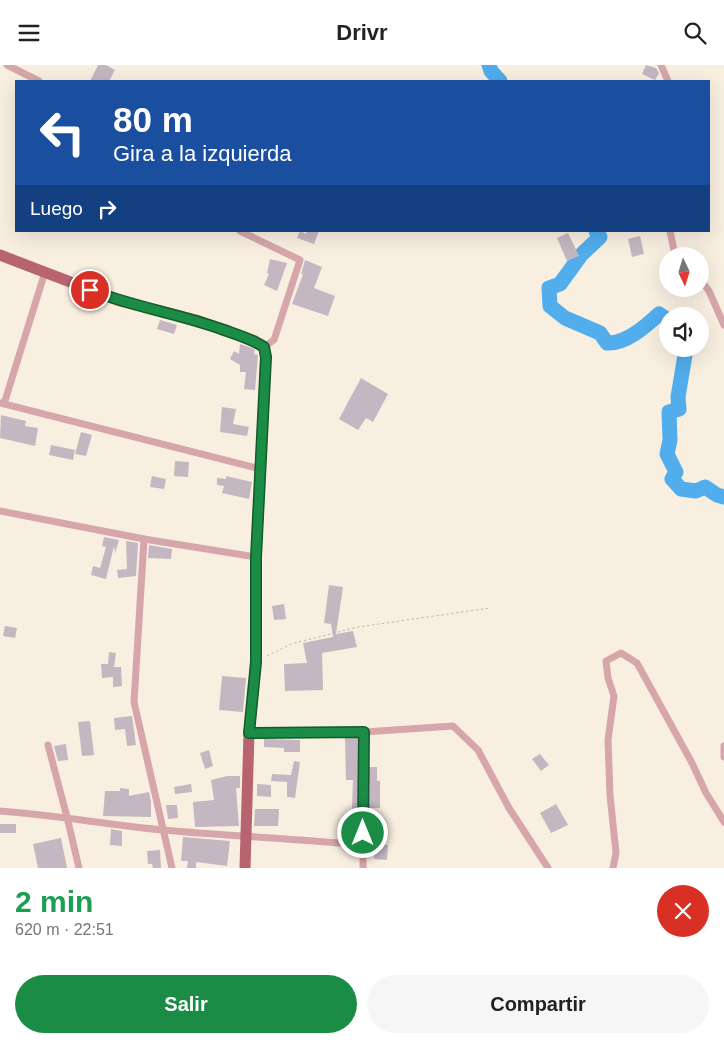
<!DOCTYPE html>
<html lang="es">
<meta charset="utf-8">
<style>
:root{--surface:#fff;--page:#f6f6f6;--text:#222;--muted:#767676;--accent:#1b8c45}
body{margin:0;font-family:Helvetica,sans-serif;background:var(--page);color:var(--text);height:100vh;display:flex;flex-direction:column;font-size:19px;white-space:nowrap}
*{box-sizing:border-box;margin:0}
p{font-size:16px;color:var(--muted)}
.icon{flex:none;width:28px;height:28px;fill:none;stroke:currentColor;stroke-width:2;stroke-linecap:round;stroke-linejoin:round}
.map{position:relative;height:803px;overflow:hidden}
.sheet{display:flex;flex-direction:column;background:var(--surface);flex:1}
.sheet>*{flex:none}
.top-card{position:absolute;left:15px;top:15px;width:695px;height:152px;border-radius:0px;box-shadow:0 5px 20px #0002;background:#1a4fa0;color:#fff;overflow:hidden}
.needle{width:32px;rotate:176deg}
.fabs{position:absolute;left:659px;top:182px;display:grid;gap:10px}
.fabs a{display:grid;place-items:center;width:50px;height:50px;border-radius:50%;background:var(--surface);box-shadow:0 5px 20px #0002;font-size:25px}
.pin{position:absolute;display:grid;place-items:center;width:42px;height:42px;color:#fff;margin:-21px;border:2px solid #fff;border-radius:50%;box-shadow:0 1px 5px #0007}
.me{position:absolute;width:55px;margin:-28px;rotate:0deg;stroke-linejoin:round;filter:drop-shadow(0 0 4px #0008)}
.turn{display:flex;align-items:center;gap:18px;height:105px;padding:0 15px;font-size:22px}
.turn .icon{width:65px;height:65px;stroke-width:2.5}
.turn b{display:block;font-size:35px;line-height:42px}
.then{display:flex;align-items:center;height:48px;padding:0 15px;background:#0003;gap:10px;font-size:19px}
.round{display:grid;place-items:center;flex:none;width:52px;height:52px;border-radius:26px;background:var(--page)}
.headline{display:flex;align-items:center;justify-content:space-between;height:85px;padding:0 15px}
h1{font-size:30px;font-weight:700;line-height:38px;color:#1e9e55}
.cta{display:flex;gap:10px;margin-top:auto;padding:10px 15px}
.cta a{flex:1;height:58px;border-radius:30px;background:var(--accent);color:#fff;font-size:20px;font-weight:700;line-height:58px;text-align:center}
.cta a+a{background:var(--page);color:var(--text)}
header{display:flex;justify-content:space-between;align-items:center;height:65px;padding:0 15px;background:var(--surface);font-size:22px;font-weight:700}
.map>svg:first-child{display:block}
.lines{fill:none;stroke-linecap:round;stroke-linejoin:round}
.river{stroke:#51adec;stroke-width:15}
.building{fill:#c5b7c2}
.path{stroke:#c0b7ac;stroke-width:1;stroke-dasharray:2.5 2.5;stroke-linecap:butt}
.street{stroke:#d6a6aa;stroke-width:7}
.primary{stroke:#b86470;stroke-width:11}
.route-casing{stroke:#125b2d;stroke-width:12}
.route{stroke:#1b8c45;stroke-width:9}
</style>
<header><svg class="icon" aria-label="menu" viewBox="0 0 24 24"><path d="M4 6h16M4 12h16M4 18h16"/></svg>Drivr<svg class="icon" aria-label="search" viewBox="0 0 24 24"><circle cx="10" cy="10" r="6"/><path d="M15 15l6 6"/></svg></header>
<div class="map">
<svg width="724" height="803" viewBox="0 0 724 803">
<rect width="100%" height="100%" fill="#f9efe1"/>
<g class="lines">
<g class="river">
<path d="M 489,0 L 491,6 L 500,16"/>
<path d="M 596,166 L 600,172 L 581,190 L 560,219 L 549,223 L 550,241 L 565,253 L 600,268 L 607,278 C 626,279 646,261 659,249 L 668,255"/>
<path d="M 686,284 L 678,332 L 679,344 L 669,347 L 670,375 L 667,389 L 676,407 L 672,414 L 681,424 L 696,426 L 705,422 L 717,430 L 724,432"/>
</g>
</g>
<g class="building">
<path d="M 98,0 L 106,0 L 115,5 L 109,16 L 90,16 Z"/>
<path d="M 646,0 L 656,3 L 659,8 L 655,15 L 642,9 Z"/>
<path d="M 300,166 L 306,169 L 307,166 L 319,166 L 314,179 L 297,173 Z"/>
<path d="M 568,168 L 579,191 L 567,196 L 557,173 Z"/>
<path d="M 640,171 L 644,189 L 632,192 L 628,174 Z"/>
<path d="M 270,194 L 287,198 L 277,226 L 264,220 L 269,209 L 267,208 Z"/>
<path d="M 305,195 L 322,202 L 314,223 L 335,231 L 328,251 L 292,239 L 303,209 L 301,209 Z"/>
<path d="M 160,255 L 177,260 L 174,269 L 157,264 Z"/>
<path d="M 240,279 L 252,283 L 255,285 L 254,289 L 258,290 L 255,325 L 244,324 L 246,307 L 240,307 L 240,300 L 230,294 L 234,286 L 239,289 Z"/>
<path d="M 361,313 L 388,329 L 373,357 L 366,353 L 358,365 L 339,354 Z"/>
<path d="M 222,342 L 236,344 L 233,359 L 249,362 L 247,371 L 220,367 Z"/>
<path d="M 1,350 L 26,356 L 25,361 L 38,363 L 35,381 L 0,373 Z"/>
<path d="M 81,367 L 92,370 L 86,391 L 75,389 Z"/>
<path d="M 51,380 L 75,385 L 73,395 L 49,390 Z"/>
<path d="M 175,396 L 189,397 L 188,412 L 174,411 Z"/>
<path d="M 152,411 L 166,414 L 164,424 L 150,422 Z"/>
<path d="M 226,411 L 252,417 L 249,434 L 222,428 L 224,421 L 217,420 L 217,413 L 226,414 Z"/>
<path d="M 104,472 L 119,475 L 115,488 L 114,481 L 106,514 L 91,510 L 93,501 L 100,503 L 106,482 L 102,481 Z"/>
<path d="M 126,476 L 138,478 L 136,511 L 118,513 L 117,505 L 127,504 Z"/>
<path d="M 149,480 L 172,484 L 171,494 L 148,493 Z"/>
<path d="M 329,520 L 343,522 L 336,569 L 353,566 L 357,582 L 322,588 L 323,625 L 285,626 L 284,599 L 307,598 L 303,578 L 333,572 L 331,559 L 324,558 Z"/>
<path d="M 284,539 L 286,554 L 274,555 L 272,541 Z"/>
<path d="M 5,561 L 17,563 L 15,573 L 3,571 Z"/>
<path d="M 109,587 L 116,588 L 114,602 L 121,602 L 122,621 L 113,622 L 113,612 L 102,613 L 101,599 L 108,599 Z"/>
<path d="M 222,611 L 246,613 L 243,647 L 219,645 Z"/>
<path d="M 132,651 L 136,680 L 127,681 L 125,664 L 115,665 L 114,653 Z"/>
<path d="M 90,656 L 94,690 L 82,691 L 78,657 Z"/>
<path d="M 359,672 L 358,770 L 351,770 L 353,715 L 346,715 L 345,673 Z"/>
<path d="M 264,674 L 300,675 L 300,687 L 284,687 L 284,683 L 264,682 Z"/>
<path d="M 66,679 L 68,695 L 58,696 L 54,681 Z"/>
<path d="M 209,685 L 213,701 L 205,704 L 200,688 Z"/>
<path d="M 540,689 L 549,700 L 541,706 L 532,694 Z"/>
<path d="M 294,696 L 300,697 L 295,733 L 287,732 L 287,717 L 271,716 L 272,709 L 291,710 Z"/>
<path d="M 369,702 L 377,702 L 377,716 L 380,716 L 380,743 L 369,743 Z"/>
<path d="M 227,711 L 240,711 L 240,723 L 236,723 L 239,761 L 195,762 L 193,737 L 214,735 L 211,715 Z"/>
<path d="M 191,719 L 192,727 L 175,729 L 174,722 Z"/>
<path d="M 257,719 L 271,720 L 271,732 L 257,731 Z"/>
<path d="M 120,723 L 129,724 L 129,731 L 149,727 L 151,737 L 151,752 L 103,751 L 105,726 L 120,726 Z"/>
<path d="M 556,739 L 568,760 L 551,768 L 540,748 Z"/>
<path d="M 166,740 L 177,740 L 178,753 L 168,754 Z"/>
<path d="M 255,744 L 279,744 L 278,761 L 254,761 Z"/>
<rect x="0" y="759" width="16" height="9"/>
<path d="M 111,764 L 122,766 L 122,781 L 110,780 Z"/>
<path d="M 183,772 L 230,776 L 227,801 L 196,797 L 196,803 L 187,803 L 188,796 L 181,796 Z"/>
<path d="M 61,773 L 67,803 L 38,803 L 33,779 Z"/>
<path d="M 375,779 L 388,780 L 387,795 L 374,794 Z"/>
<path d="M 160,785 L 161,803 L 153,803 L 152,799 L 148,799 L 147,786 Z"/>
</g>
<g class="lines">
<path class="path" d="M 267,591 L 291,579 L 358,562 L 490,543"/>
<g class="street">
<path d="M 7,0 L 39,16"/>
<path d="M 661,0 L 668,16"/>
<path d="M 240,166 L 300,195 L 274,275 L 264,282"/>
<path d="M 670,166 L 674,185 L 680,191"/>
<path d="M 700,214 L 709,226 L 724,260"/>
<path d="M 0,338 L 260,404"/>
<path d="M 4,339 L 45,207"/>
<path d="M 0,446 L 144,474 L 256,492"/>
<path d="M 144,474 L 134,637 L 172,803"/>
<path d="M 249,669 L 364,667 L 453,661 L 478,685 L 509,743 L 548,803"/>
<path d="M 48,680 L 67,752 L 79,803"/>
<path d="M 724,681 L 724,692"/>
<path d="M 0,746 C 55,750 109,760 163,765 C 226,771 288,773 350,779 L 363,783"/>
<path d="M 363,803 L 364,667"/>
<path d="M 613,803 L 616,788 L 610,730 L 608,675 L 614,631 L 608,613 L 606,596 L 621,588 L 637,598 L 692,698 L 706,728 L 724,757"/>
</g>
<path class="primary" d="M 0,190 L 120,236 L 196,255 L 255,276 L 264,282 L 266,292 L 256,492 L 256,597 L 249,669 L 245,803"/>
</g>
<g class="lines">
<defs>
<path id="route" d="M 90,225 C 134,242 180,249 224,265 C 238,270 252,274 264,282 L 266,292 L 256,492 L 256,597 L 249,668 L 364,667 L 363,768"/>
</defs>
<use href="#route" class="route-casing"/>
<use href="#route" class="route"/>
</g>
</svg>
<div class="fabs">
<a><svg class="needle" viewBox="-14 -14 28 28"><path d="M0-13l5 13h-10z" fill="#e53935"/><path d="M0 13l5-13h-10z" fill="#767676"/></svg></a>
<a><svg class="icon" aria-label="sound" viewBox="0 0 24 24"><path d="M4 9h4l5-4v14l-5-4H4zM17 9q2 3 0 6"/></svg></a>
</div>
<div class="pin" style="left:90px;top:225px;background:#d93025"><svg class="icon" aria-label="arrive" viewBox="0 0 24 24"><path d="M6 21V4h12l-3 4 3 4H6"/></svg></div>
<svg class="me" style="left:363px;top:768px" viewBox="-20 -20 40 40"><circle r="17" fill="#1b8c45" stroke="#fff" stroke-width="3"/><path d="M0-11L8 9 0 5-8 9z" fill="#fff"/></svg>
<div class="top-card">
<div class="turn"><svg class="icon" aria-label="left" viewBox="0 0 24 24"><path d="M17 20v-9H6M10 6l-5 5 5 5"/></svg><div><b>80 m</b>Gira a la izquierda</div></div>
<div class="then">Luego<svg class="icon" aria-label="right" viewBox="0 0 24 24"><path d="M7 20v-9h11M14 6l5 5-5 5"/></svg></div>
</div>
</div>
<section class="sheet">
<div class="headline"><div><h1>2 min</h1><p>620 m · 22:51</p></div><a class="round" style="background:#d93025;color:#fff"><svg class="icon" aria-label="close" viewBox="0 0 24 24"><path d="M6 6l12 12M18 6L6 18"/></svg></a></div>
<div class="cta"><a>Salir</a><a>Compartir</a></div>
</section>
